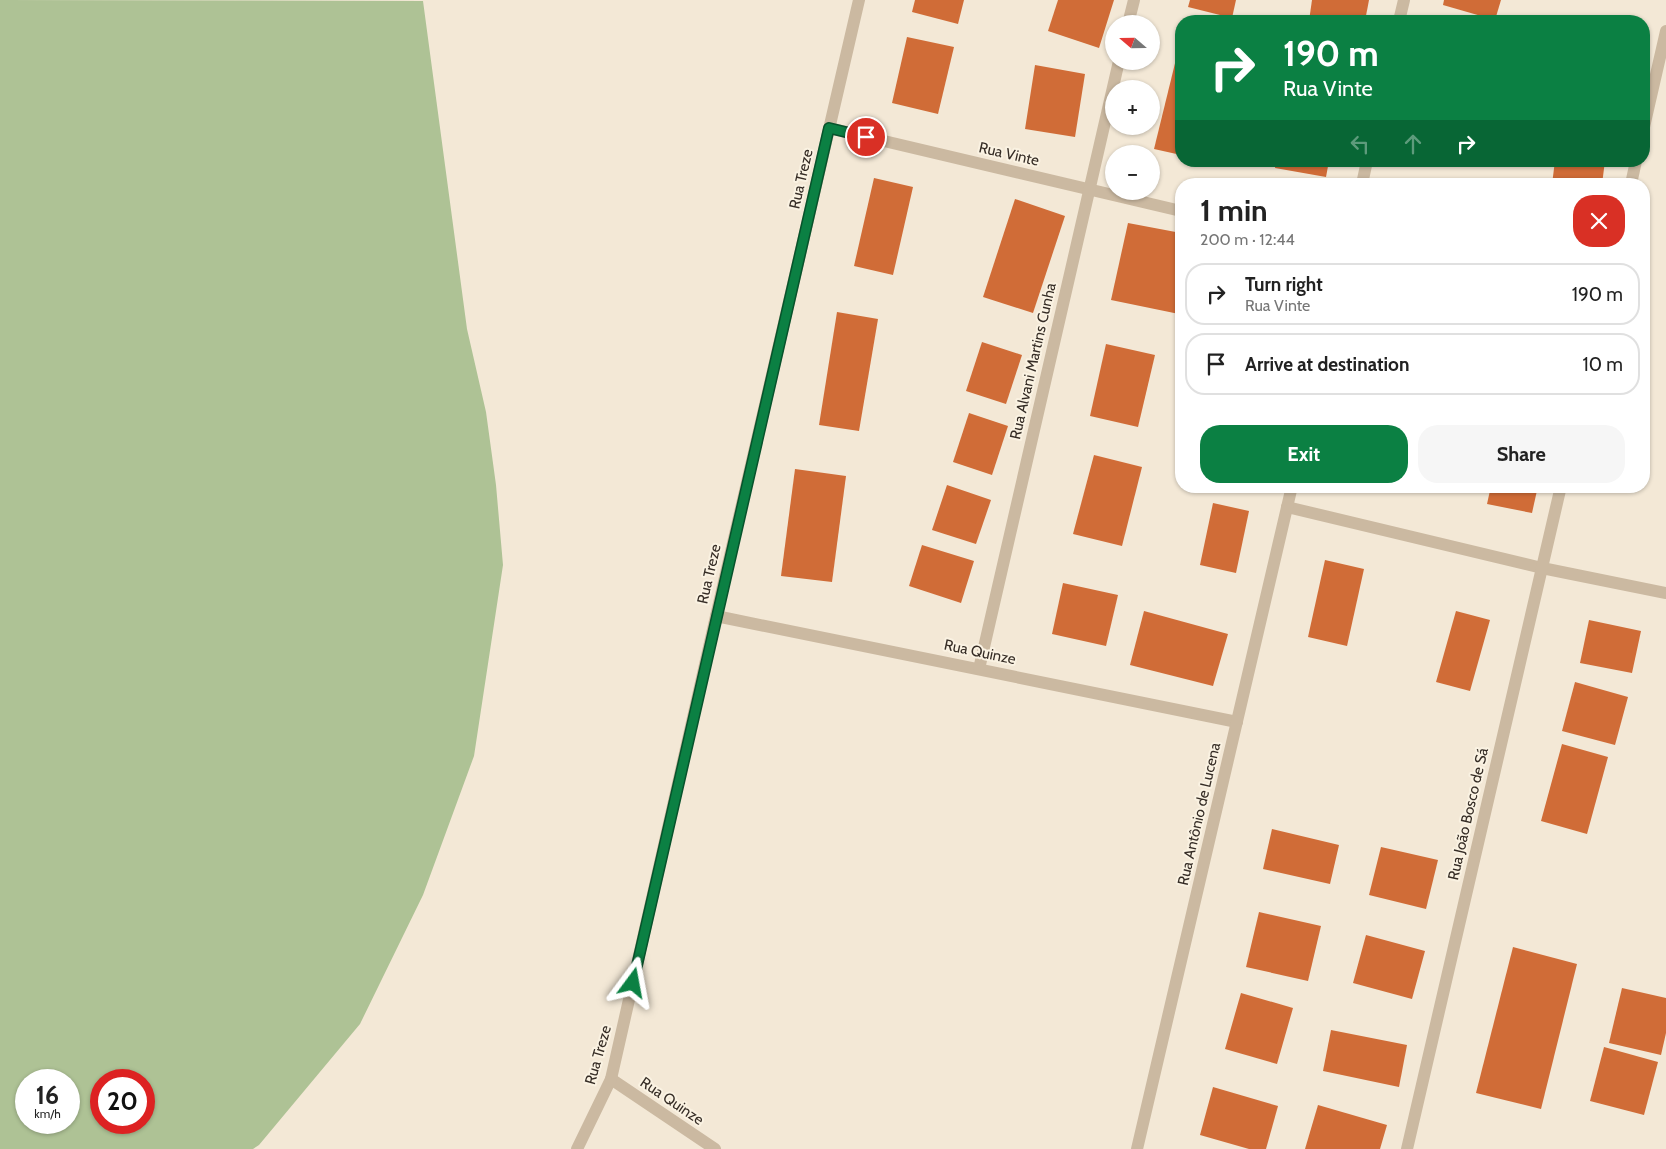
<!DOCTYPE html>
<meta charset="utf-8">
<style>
:root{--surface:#fff;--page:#f6f6f6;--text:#222;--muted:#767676;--line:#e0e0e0;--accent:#0b8043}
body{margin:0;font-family:Cabin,sans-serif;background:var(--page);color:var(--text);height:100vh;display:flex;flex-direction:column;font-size:19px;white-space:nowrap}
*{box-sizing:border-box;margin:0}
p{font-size:16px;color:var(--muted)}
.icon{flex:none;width:28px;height:28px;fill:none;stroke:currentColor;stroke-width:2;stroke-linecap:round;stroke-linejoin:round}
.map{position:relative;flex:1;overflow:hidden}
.side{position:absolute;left:1175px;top:178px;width:475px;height:315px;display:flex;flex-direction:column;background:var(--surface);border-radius:20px;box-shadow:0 1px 4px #0004}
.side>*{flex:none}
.top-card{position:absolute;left:1175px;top:15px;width:475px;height:152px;border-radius:20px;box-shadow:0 1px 4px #0004;background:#0b8043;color:#fff;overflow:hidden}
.needle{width:32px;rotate:290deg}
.controls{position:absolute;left:1105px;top:15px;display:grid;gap:10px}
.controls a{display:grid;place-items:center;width:55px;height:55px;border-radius:50%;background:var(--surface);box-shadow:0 1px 4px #0004;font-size:25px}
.speed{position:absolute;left:15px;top:1069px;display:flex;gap:10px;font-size:25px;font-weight:700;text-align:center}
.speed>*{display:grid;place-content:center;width:65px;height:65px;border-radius:50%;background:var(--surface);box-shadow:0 1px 4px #0004;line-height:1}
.speed small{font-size:12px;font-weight:400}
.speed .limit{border:8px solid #d22;background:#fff;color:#111}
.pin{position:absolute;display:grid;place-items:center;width:42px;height:42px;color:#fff;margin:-21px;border:2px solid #fff;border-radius:50%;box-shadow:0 1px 5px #0007}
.me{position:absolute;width:55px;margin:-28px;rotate:13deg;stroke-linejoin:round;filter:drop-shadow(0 0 4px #0008)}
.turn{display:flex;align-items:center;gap:18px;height:105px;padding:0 25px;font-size:22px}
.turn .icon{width:65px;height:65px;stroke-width:2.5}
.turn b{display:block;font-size:35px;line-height:42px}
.lanes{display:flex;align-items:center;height:48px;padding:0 25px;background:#0003;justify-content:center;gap:25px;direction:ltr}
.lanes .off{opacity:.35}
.round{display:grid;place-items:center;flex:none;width:52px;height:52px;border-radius:20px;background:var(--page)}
.head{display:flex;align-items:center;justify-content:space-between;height:85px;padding:0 25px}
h1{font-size:30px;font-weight:700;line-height:38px}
.cta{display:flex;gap:10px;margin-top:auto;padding:10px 25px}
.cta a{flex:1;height:58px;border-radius:20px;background:var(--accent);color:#fff;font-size:20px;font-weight:700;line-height:58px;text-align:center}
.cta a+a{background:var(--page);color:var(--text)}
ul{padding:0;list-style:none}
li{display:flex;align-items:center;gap:15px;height:62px;margin:0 10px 8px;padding:0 15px;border:2px solid var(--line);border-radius:20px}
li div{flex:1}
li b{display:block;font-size:19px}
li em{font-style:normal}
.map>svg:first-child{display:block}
.green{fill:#aec295;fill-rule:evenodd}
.building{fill:#d06c37}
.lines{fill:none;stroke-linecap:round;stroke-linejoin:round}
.service{stroke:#cbb9a1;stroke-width:12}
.route-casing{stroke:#07532c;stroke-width:12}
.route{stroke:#0b8043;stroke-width:9}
.labels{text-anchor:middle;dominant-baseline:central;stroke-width:4;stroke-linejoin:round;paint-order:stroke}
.street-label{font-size:15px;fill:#352c25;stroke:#faf2e2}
</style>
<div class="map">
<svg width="1666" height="1149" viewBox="0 0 1666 1149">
<rect width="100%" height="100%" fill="#f3e8d6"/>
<path class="green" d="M 0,0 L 423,1 L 467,329 L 486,412 L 496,485 L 503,565 L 474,756 L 423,895 L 360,1024 L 259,1145 L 253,1149 L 0,1149 ZM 26,1080 L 69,1080 L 69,1122 L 26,1122 ZM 101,1080 L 144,1080 L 144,1122 L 101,1122 Z"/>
<g class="building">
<path d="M 915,0 L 964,0 L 958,24 L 912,12 Z"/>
<path d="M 1058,0 L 1114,0 L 1099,48 L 1048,31 Z"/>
<path d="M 1190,0 L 1236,0 L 1232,18 L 1188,7 Z"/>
<path d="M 1312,0 L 1369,0 L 1365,21 L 1309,21 Z"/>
<path d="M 1444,0 L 1501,0 L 1495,20 L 1443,5 Z"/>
<path d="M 907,37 L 954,47 L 938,114 L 892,103 Z"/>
<path d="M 1179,47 L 1181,47 L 1181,155 L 1154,149 Z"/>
<path d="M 1035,65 L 1085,74 L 1075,137 L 1025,129 Z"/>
<path d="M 1276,161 L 1329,161 L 1326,177 L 1275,168 Z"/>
<path d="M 1555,161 L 1605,161 L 1602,184 L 1552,184 Z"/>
<path d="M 874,178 L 913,187 L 893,275 L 854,266 Z"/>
<path d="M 1015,199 L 1065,216 L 1033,313 L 983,297 Z"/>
<path d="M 1128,223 L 1181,233 L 1181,303 L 1179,314 L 1111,300 Z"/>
<path d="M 837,312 L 878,319 L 859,431 L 819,425 Z"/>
<path d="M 982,342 L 1022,355 L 1006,404 L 966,391 Z"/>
<path d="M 1106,344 L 1155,355 L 1138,427 L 1090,416 Z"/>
<path d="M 969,413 L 1008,426 L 992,475 L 953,462 Z"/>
<path d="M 1094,455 L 1142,467 L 1122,546 L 1073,534 Z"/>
<path d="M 795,469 L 846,476 L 832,582 L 781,576 Z"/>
<path d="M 947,485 L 991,500 L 976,544 L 932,530 Z"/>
<path d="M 1491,486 L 1538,486 L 1532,513 L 1487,504 Z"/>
<path d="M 1213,503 L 1249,511 L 1236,573 L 1200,565 Z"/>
<path d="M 922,545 L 974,561 L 961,603 L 909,586 Z"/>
<path d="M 1325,560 L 1364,569 L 1347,646 L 1308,637 Z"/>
<path d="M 1063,583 L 1118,595 L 1106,646 L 1052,634 Z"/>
<path d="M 1144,611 L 1228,634 L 1213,686 L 1130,665 Z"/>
<path d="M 1456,611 L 1490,620 L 1470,691 L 1436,682 Z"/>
<path d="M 1589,620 L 1641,631 L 1632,673 L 1580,663 Z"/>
<path d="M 1575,682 L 1628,697 L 1615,745 L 1562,731 Z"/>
<path d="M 1562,744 L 1608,757 L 1587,834 L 1541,821 Z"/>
<path d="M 1272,829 L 1339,845 L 1330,884 L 1263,869 Z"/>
<path d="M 1381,847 L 1438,860 L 1426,909 L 1369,895 Z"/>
<path d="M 1259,912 L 1321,926 L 1308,981 L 1246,967 Z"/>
<path d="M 1366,935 L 1425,951 L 1412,999 L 1353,983 Z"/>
<path d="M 1513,947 L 1577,964 L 1541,1109 L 1476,1093 Z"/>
<path d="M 1622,988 L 1666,998 L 1666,1033 L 1661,1055 L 1609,1043 Z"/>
<path d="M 1241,993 L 1293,1008 L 1277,1064 L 1225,1049 Z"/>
<path d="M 1331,1030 L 1407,1045 L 1399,1087 L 1323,1071 Z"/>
<path d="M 1604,1047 L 1658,1062 L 1644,1115 L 1590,1101 Z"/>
<path d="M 1213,1087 L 1278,1106 L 1266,1149 L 1249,1149 L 1200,1135 Z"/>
<path d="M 1318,1105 L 1387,1125 L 1380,1149 L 1305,1149 Z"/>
</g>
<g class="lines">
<g class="service">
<path d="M 1399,21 L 1404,0"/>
<path d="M 1128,24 L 1134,0"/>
<path d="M 1644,127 L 1666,31"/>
<path d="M 829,128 L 1181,211"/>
<path d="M 1362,184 L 1367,161"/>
<path d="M 1631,184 L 1636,161"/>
<path d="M 1287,507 L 1542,568 L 1666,593"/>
<path d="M 716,616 L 1237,722"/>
<path d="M 979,669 L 1119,61"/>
<path d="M 611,1079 L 715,1149"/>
<path d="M 577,1149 L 611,1079 L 716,616 L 859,0"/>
<path d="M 1137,1149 L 1292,486"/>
<path d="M 1407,1149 L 1561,486"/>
</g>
</g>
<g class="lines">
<defs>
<path id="route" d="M 633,983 L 829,128 L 866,137"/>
</defs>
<use href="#route" class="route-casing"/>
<use href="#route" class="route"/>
</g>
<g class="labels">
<g class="street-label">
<text transform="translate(1009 154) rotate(13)">Rua Vinte</text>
<text transform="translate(801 179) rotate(-77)">Rua Treze</text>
<text transform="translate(1033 361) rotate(-77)">Rua Alvani Martins Cunha</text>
<text transform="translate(709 574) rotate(-77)">Rua Treze</text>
<text transform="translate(980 652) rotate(12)">Rua Quinze</text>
<text transform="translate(1199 814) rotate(-77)">Rua Antônio de Lucena</text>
<text transform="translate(1468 814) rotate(-77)">Rua João Bosco de Sá</text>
<text transform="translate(598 1055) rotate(-74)">Rua Treze</text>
<text transform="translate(672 1101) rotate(34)">Rua Quinze</text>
</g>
</g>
</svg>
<div class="controls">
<a><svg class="needle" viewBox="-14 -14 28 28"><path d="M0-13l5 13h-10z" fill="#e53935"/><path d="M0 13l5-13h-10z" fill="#767676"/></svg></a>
<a>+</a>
<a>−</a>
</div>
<div class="speed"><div>16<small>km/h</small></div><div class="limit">20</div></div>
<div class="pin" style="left:866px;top:137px;background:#d93025"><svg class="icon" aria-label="arrive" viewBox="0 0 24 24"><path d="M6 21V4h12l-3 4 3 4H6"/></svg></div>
<svg class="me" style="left:633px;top:983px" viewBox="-20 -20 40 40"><path d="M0-17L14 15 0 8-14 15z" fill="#0b8043" stroke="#fff" stroke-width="4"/></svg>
<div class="top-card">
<div class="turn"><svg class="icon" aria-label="right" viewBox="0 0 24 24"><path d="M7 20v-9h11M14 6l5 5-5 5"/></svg><div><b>190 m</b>Rua Vinte</div></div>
<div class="lanes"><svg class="icon off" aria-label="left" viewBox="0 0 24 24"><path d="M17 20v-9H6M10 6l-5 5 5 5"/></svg><svg class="icon off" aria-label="ahead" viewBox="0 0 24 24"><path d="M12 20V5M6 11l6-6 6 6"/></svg><svg class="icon" aria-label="right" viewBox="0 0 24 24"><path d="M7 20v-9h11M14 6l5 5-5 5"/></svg></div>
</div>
<section class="side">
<div class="head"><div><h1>1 min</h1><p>200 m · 12:44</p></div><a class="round" style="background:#d93025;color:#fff"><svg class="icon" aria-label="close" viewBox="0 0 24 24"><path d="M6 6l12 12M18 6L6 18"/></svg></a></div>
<ul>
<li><svg class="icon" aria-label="right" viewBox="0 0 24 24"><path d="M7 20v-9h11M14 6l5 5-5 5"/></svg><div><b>Turn right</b><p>Rua Vinte</p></div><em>190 m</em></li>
<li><svg class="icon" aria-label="arrive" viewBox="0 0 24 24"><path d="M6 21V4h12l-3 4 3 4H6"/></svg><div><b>Arrive at destination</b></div><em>10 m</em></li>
</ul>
<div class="cta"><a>Exit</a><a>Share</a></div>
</section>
</div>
